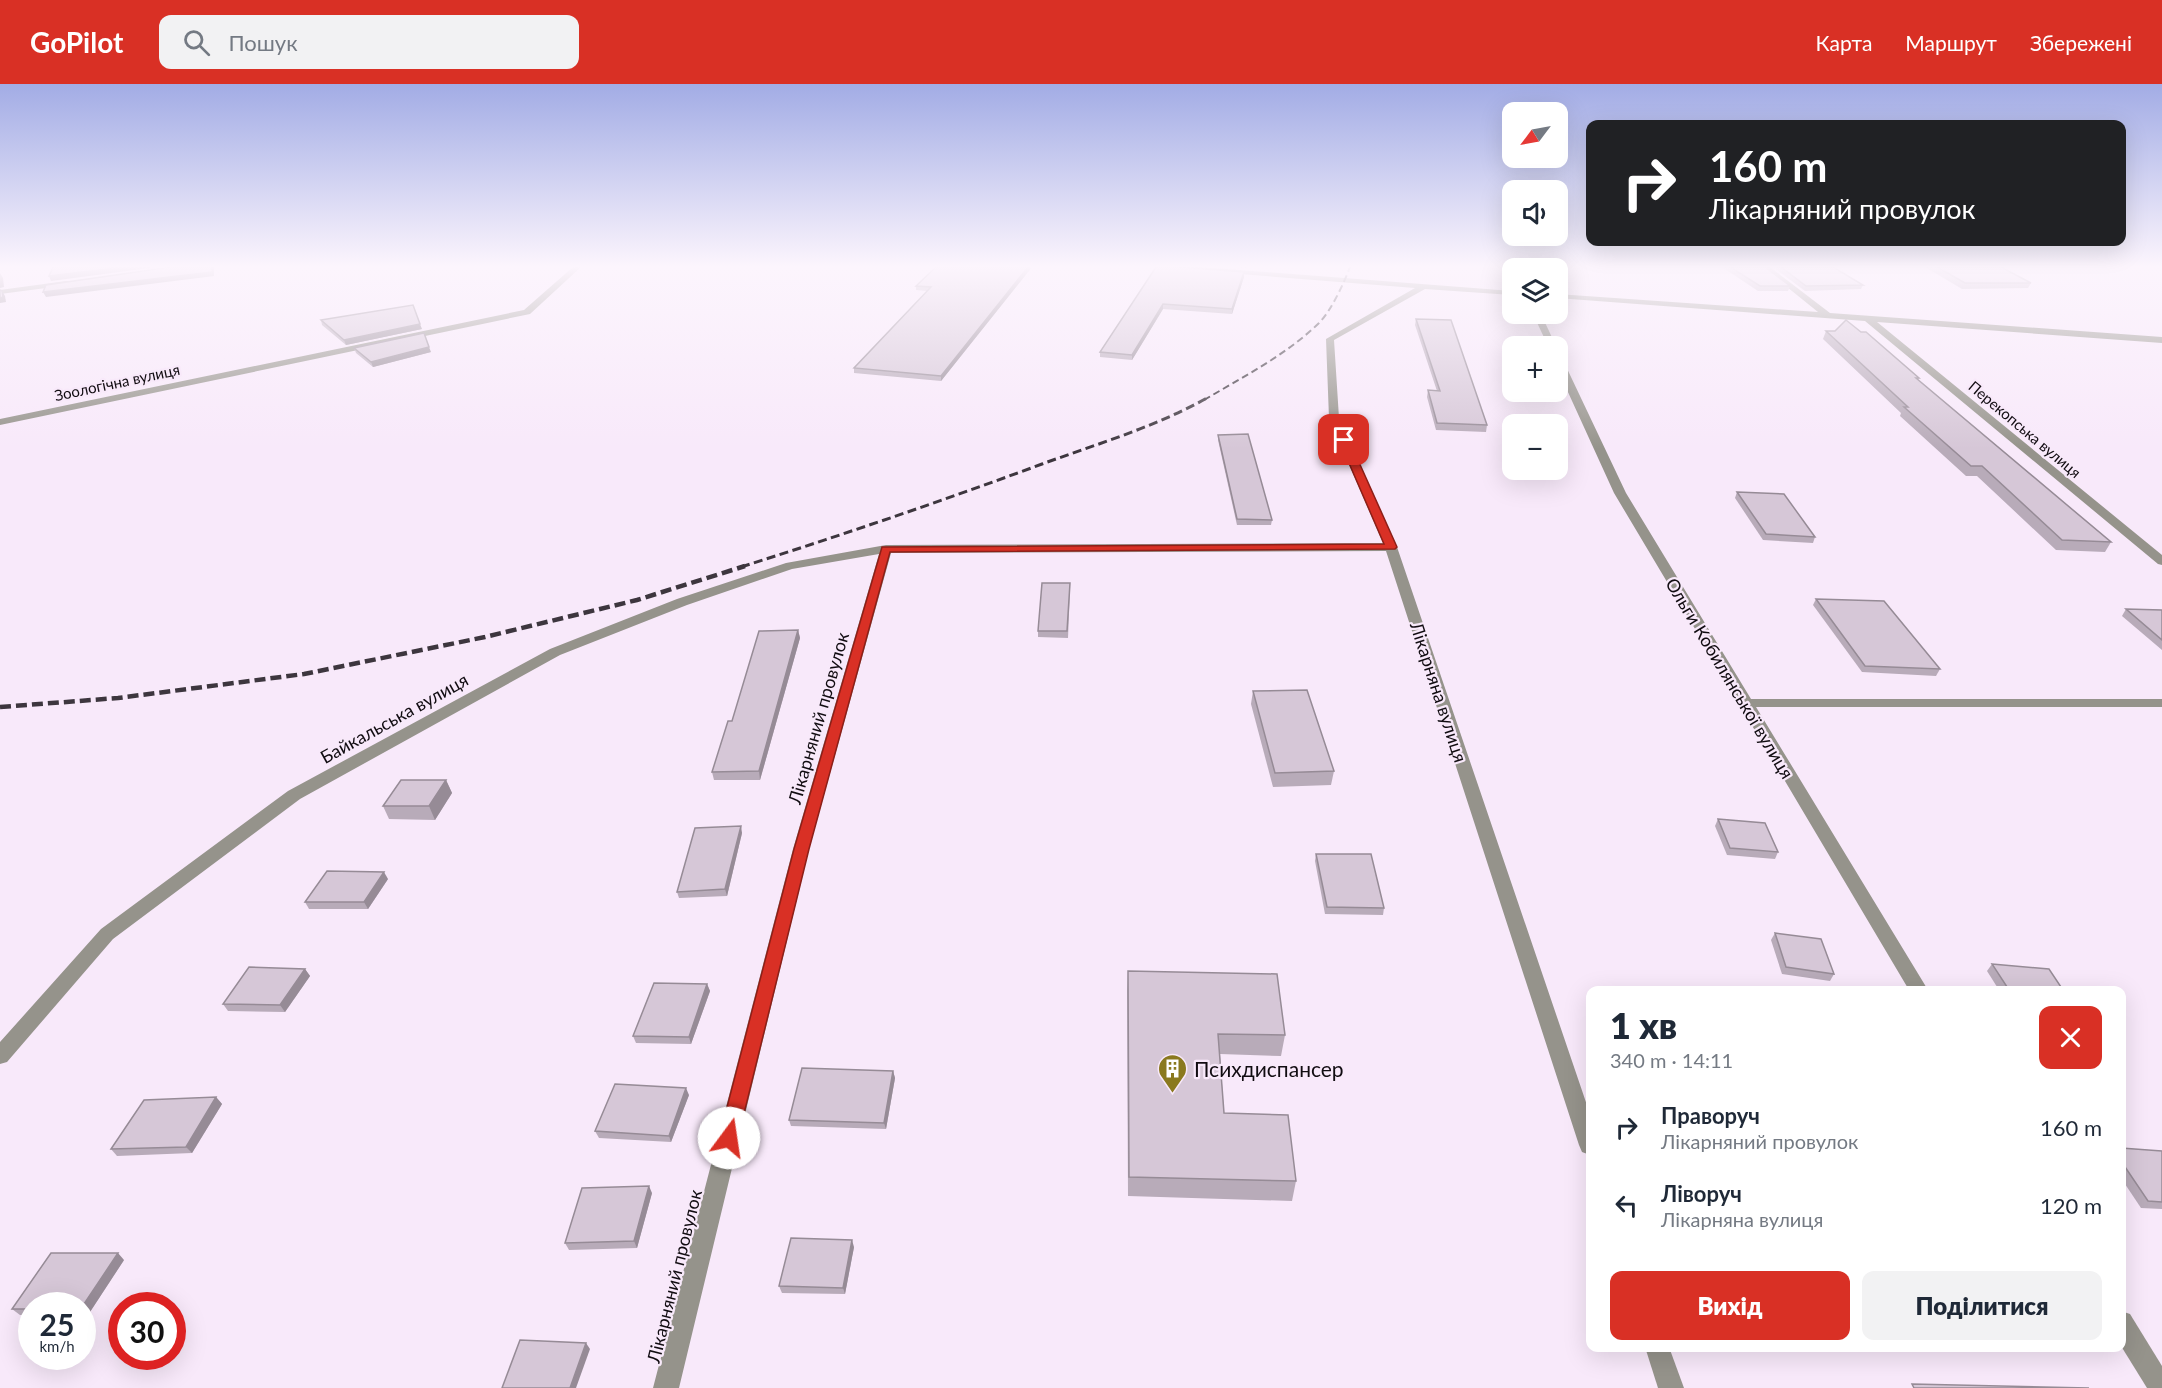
<!DOCTYPE html>
<html lang="uk">
<meta charset="utf-8">
<style>
:root{--surface:#fff;--page:#f2f2f3;--text:#1f2937;--muted:#747a83;--accent:#d93025}
body{margin:0;font-family:Lato,sans-serif;background:var(--page);color:var(--text);height:100vh;display:flex;flex-direction:column;font-size:22px;white-space:nowrap}
*{box-sizing:border-box;margin:0}
p{font-size:20px;color:var(--muted)}
.icon{flex:none;width:33px;height:33px;fill:none;stroke:currentColor;stroke-width:2;stroke-linecap:round;stroke-linejoin:round}
.map{position:relative;flex:1;overflow:hidden}
.sheet{position:absolute;left:1586px;top:902px;width:540px;height:366px;display:flex;flex-direction:column;background:var(--surface);border-radius:12px;box-shadow:0 6px 24px #0002}
.sheet>*{flex:none}
.top-card{position:absolute;left:1586px;top:36px;width:540px;height:126px;border-radius:12px;box-shadow:0 6px 24px #0002;background:#202124;color:#fff;overflow:hidden}
.needle{width:39px;rotate:238deg}
.buttons{position:absolute;left:1502px;top:18px;display:grid;gap:12px}
.buttons a{display:grid;place-items:center;width:66px;height:66px;border-radius:12px;background:var(--surface);box-shadow:0 6px 24px #0002;font-size:30px}
.speed{position:absolute;left:18px;top:1208px;display:flex;gap:12px;font-size:30px;font-weight:700;text-align:center}
.speed>*{display:grid;place-content:center;width:78px;height:78px;border-radius:50%;background:var(--surface);box-shadow:0 6px 24px #0002;line-height:1}
.speed small{font-size:15px;font-weight:400}
.speed .limit{border:9px solid #d22;background:#fff;color:#111}
.pin{position:absolute;display:grid;place-items:center;width:51px;height:51px;color:#fff;margin:-26px;border-radius:12px;box-shadow:0 3px 9px #0006}
.me{position:absolute;width:66px;margin:-33px;rotate:14deg;stroke-linejoin:round;filter:drop-shadow(0 0 4px #0008)}
.turn{display:flex;align-items:center;gap:21px;height:126px;padding:0 24px;font-size:27px}
.turn .icon{width:78px;height:78px;stroke-width:2.5}
.turn b{display:block;font-size:42px;line-height:51px}
.round{display:grid;place-items:center;flex:none;width:63px;height:63px;border-radius:12px;background:var(--page)}
.overview{display:flex;align-items:center;justify-content:space-between;height:102px;padding:0 24px}
h1{font-size:36px;font-weight:800;line-height:45px}
.cta{display:flex;gap:12px;margin-top:auto;padding:12px 24px}
.cta a{flex:1;height:69px;border-radius:12px;background:var(--accent);color:#fff;font-size:24px;font-weight:800;line-height:69px;text-align:center}
.cta a+a{background:var(--page);color:var(--text)}
ul{padding:0;list-style:none}
li{display:flex;align-items:center;gap:18px;height:78px;padding:0 24px}
li div{flex:1}
li b{display:block;font-size:22px}
li em{font-style:normal}
header{display:flex;align-items:center;gap:36px;box-sizing:border-box;height:84px;padding:0 30px;background:var(--accent);color:#fff}
header strong{font-size:28px}
nav{display:flex;gap:33px;margin-inline-start:auto;font-size:21px}
.search{width:420px;height:54px;background:var(--page);display:flex;align-items:center;gap:15px;box-sizing:border-box;padding:0 21px;border-radius:12px;color:var(--muted);font-size:22px}
.map>svg:first-child{display:block}
.lines{fill:none;stroke-linecap:round;stroke-linejoin:round}
.minor{fill:#95938b;fill-rule:evenodd}
.rail-far2{stroke:#3d363e;stroke-width:2;stroke-dasharray:7 4;stroke-linecap:butt}
.rail-far1{stroke:#3d363e;stroke-width:3;stroke-dasharray:9 4.5;stroke-linecap:butt}
.rail{stroke:#3d363e;stroke-width:4.5;stroke-dasharray:11 5;stroke-linecap:butt}
.wall{fill:#b8abb9}
.shaded-wall{fill:#968b96}
.building{fill:#d6c7d7;stroke:#968b96;stroke-width:1.5}
.route{fill:#d93025;stroke:#8d1f18;stroke-width:1.5}
.labels{text-anchor:middle;dominant-baseline:central;stroke-width:4.5;stroke-linejoin:round;paint-order:stroke}
.far-street-label{font-size:15px;fill:#110c11;stroke:#f8e9fa}
.street-label{font-size:18px;fill:#110c11;stroke:#f8e9fa}
.near-poi-label{font-size:21px;fill:#110c11;stroke:#f8e9fa;text-anchor:start}
</style>
<header>
<strong>GoPilot</strong>
<div class="search"><svg class="icon" aria-label="search" viewBox="0 0 24 24"><circle cx="10" cy="10" r="6"/><path d="M15 15l6 6"/></svg>Пошук</div>
<nav><a>Карта</a><a>Маршрут</a><a>Збережені</a></nav>
</header>
<div class="map">
<svg width="2162" height="1304" viewBox="0 0 2162 1304">
<rect width="100%" height="100%" fill="#f8e9fa"/>
<g class="lines">
<g class="minor">
<path d="M 573,183 L 581,183 L 530,230 L 0,341 L 0,335 L 524,226 Z"/>
<path d="M 1173,183 L 1201,183 L 1512,207 L 1512,211 L 1425,205 L 1334,256 L 1339,334 L 1397,463 L 1590,1030 L 1590,1071 L 1582,1068 L 1579,1061 L 1386,467 L 891,469 L 809,765 L 679,1304 L 653,1304 L 793,765 L 879,470 L 792,485 L 687,521 L 560,571 L 300,715 L 113,855 L 7,978 L 0,980 L 0,958 L 101,845 L 288,707 L 550,565 L 677,515 L 786,479 L 886,461 L 1383,459 L 1329,334 L 1326,255 L 1415,204 L 1177,185 Z"/>
<path d="M 1762,183 L 1770,183 L 1830,229 L 2162,253 L 2162,259 L 1877,238 L 2162,471 L 2162,481 L 2158,480 L 1865,237 L 1557,214 L 1557,210 L 1818,228 Z"/>
<path d="M 66,197 L 69,197 L 69,201 L 0,210 L 0,206 Z"/>
<path d="M 1533,230 L 1541,230 L 1556,262 L 1548,262 Z"/>
<path d="M 1557,271 L 1562,274 L 1626,409 L 1751,615 L 2162,615 L 2162,623 L 1756,623 L 1928,906 L 1909,906 L 1741,623 L 1737,619 L 1738,617 L 1614,409 L 1557,284 Z"/>
<path d="M 2121,1227 L 2130,1230 L 2162,1282 L 2162,1304 L 2147,1304 L 2121,1262 Z"/>
<path d="M 1645,1263 L 1669,1263 L 1684,1304 L 1658,1304 Z"/>
</g>
<path class="rail-far2" d="M 1204,316 C 1243,293 1286,271 1319,239 C 1331,227 1344,199 1350,183"/>
<path class="rail-far1" d="M 741,483 C 842,451 942,417 1042,380 C 1097,360 1155,343 1207,314"/>
<path class="rail" d="M 0,623 L 118,614 L 304,590 L 485,553 L 637,516 L 745,482"/>
</g>
<g class="wall">
<path d="M 936,183 L 1032,183 L 941,297 L 854,289 L 854,284 L 927,207 L 916,206 L 916,202 Z"/>
<path d="M 1156,183 L 1244,193 L 1232,230 L 1163,225 L 1132,276 L 1100,273 L 1100,268 Z"/>
<path d="M 1225,183 L 1247,183 L 1246,184 Z"/>
<path d="M 1722,183 L 1765,183 L 1790,202 L 1788,207 L 1758,207 Z"/>
<path d="M 1773,183 L 1833,183 L 1863,201 L 1861,205 L 1805,207 Z"/>
<path d="M 1925,183 L 2001,183 L 2031,199 L 2028,204 L 1962,205 Z"/>
<path d="M 1416,235 L 1487,341 L 1486,348 L 1436,346 L 1427,313 L 1428,306 L 1437,307 L 1415,241 Z"/>
<path d="M 321,236 L 422,245 L 346,261 L 322,241 Z"/>
<path d="M 1826,247 L 1919,294 L 1918,296 L 2111,458 L 2105,468 L 2056,466 L 1977,392 L 1966,392 L 1900,332 L 1901,329 L 1823,255 Z"/>
<path d="M 354,264 L 431,268 L 373,283 L 356,269 Z"/>
<path d="M 1218,351 L 1272,436 L 1271,441 L 1237,441 L 1218,356 Z"/>
<path d="M 1737,408 L 1815,453 L 1813,459 L 1763,456 L 1735,414 Z"/>
<path d="M 1070,505 L 1068,554 L 1038,553 L 1038,547 Z"/>
<path d="M 1816,515 L 1940,585 L 1936,592 L 1862,588 L 1813,521 Z"/>
<path d="M 2126,525 L 2162,526 L 2162,566 L 2122,532 Z"/>
<path d="M 798,546 L 800,554 L 760,696 L 714,696 L 712,688 L 732,637 Z"/>
<path d="M 1253,607 L 1334,687 L 1331,701 L 1273,703 L 1251,620 Z"/>
<path d="M 446,696 L 452,709 L 435,736 L 389,735 L 383,722 Z"/>
<path d="M 1718,735 L 1778,768 L 1775,775 L 1727,771 L 1715,742 Z"/>
<path d="M 742,749 L 727,812 L 679,814 L 677,808 Z"/>
<path d="M 1316,770 L 1384,824 L 1383,831 L 1325,830 L 1315,777 Z"/>
<path d="M 388,795 L 368,825 L 309,825 L 305,818 Z"/>
<path d="M 1775,849 L 1834,890 L 1830,897 L 1782,890 L 1771,856 Z"/>
<path d="M 1992,880 L 2063,906 L 1999,906 L 1987,887 Z"/>
<path d="M 305,885 L 310,892 L 285,928 L 228,927 L 223,920 Z"/>
<path d="M 1128,887 L 1285,951 L 1281,972 L 1220,970 L 1224,1029 L 1296,1097 L 1292,1117 L 1128,1112 L 1127,907 Z"/>
<path d="M 707,900 L 710,907 L 691,960 L 636,959 L 633,952 Z"/>
<path d="M 893,987 L 895,994 L 886,1045 L 791,1042 L 789,1036 Z"/>
<path d="M 689,1011 L 671,1058 L 599,1054 L 595,1047 Z"/>
<path d="M 216,1013 L 222,1020 L 192,1069 L 117,1072 L 111,1065 Z"/>
<path d="M 2121,1064 L 2162,1067 L 2162,1125 L 2141,1124 L 2121,1094 Z"/>
<path d="M 652,1109 L 637,1164 L 569,1166 L 565,1159 Z"/>
<path d="M 854,1163 L 845,1210 L 782,1209 L 779,1202 Z"/>
<path d="M 124,1176 L 88,1231 L 82,1231 L 82,1221 L 32,1221 L 32,1231 L 20,1231 L 12,1225 Z"/>
</g>
<g class="shaded-wall">
<path d="M 122,183 L 157,183 L 51,197 L 49,192 Z"/>
<path d="M 212,183 L 214,183 L 214,192 L 46,213 L 43,208 Z"/>
<path d="M 1028,183 L 1032,183 L 941,297 L 941,292 Z"/>
<path d="M 1244,188 L 1244,193 L 1232,230 L 1232,225 Z"/>
<path d="M 0,189 L 3,194 L 4,203 L 0,204 Z"/>
<path d="M 2,207 L 5,212 L 6,218 L 0,219 L 0,214 Z"/>
<path d="M 1163,220 L 1163,225 L 1132,276 L 1132,271 Z"/>
<path d="M 420,240 L 422,245 L 346,261 L 344,256 Z"/>
<path d="M 429,263 L 431,268 L 373,283 L 371,278 Z"/>
<path d="M 798,546 L 800,554 L 760,696 L 759,687 Z"/>
<path d="M 446,696 L 452,709 L 435,736 L 429,722 Z"/>
<path d="M 741,742 L 742,749 L 727,812 L 725,805 Z"/>
<path d="M 384,788 L 388,795 L 368,825 L 364,818 Z"/>
<path d="M 305,885 L 310,892 L 285,928 L 280,921 Z"/>
<path d="M 707,900 L 710,907 L 691,960 L 689,953 Z"/>
<path d="M 893,987 L 895,994 L 886,1045 L 884,1039 Z"/>
<path d="M 686,1004 L 689,1011 L 671,1058 L 669,1052 Z"/>
<path d="M 216,1013 L 222,1020 L 192,1069 L 186,1063 Z"/>
<path d="M 649,1102 L 652,1109 L 637,1164 L 634,1157 Z"/>
<path d="M 852,1156 L 854,1163 L 845,1210 L 843,1204 Z"/>
<path d="M 118,1169 L 124,1176 L 88,1231 L 82,1226 L 82,1223 Z"/>
<path d="M 586,1259 L 590,1265 L 576,1304 L 570,1304 Z"/>
</g>
<g class="building">
<path d="M 53,183 L 122,183 L 49,192 Z"/>
<path d="M 171,183 L 212,183 L 212,188 L 43,208 L 46,201 Z"/>
<path d="M 936,183 L 1028,183 L 941,292 L 854,284 L 931,203 L 916,202 Z"/>
<path d="M 1156,183 L 1177,183 L 1244,188 L 1232,225 L 1163,220 L 1132,271 L 1100,268 Z"/>
<path d="M 1730,183 L 1765,183 L 1790,202 L 1760,202 Z"/>
<path d="M 1781,183 L 1833,183 L 1863,201 L 1806,202 Z"/>
<path d="M 1937,183 L 2001,183 L 2031,199 L 1965,199 Z"/>
<path d="M 0,206 L 2,207 L 3,213 L 0,214 Z"/>
<path d="M 413,221 L 420,240 L 344,256 L 321,236 Z"/>
<path d="M 1416,235 L 1451,236 L 1487,341 L 1437,339 L 1428,306 L 1440,307 Z"/>
<path d="M 1846,236 L 1861,248 L 1866,248 L 1919,294 L 1916,294 L 2111,458 L 2062,456 L 1982,382 L 1971,382 L 1904,323 L 1908,323 L 1826,247 L 1835,247 Z"/>
<path d="M 424,249 L 429,263 L 371,278 L 354,264 Z"/>
<path d="M 1248,350 L 1272,436 L 1237,435 L 1218,351 Z"/>
<path d="M 1737,408 L 1784,410 L 1815,453 L 1766,450 Z"/>
<path d="M 1042,499 L 1070,499 L 1067,547 L 1038,547 Z"/>
<path d="M 1816,515 L 1884,517 L 1940,585 L 1865,582 Z"/>
<path d="M 2126,525 L 2162,526 L 2162,556 Z"/>
<path d="M 798,546 L 759,687 L 712,688 L 728,637 L 732,637 L 759,547 Z"/>
<path d="M 1307,606 L 1334,687 L 1275,689 L 1253,607 Z"/>
<path d="M 401,696 L 446,696 L 429,722 L 383,722 Z"/>
<path d="M 1718,735 L 1765,739 L 1778,768 L 1730,764 Z"/>
<path d="M 741,742 L 725,805 L 677,808 L 695,744 Z"/>
<path d="M 1316,770 L 1371,770 L 1384,824 L 1327,823 Z"/>
<path d="M 327,787 L 384,788 L 364,818 L 305,818 Z"/>
<path d="M 1775,849 L 1821,855 L 1834,890 L 1786,883 Z"/>
<path d="M 1992,880 L 2049,885 L 2063,906 L 2009,906 Z"/>
<path d="M 249,883 L 305,885 L 280,921 L 223,920 Z"/>
<path d="M 1128,887 L 1277,890 L 1285,951 L 1218,950 L 1224,1029 L 1288,1031 L 1296,1097 L 1129,1093 Z"/>
<path d="M 654,899 L 707,900 L 689,953 L 633,952 Z"/>
<path d="M 802,984 L 893,987 L 884,1039 L 789,1036 Z"/>
<path d="M 615,1000 L 686,1004 L 669,1052 L 595,1047 Z"/>
<path d="M 216,1013 L 186,1063 L 111,1065 L 144,1016 Z"/>
<path d="M 2121,1064 L 2162,1067 L 2162,1118 L 2148,1117 L 2121,1077 Z"/>
<path d="M 649,1102 L 634,1157 L 565,1159 L 582,1104 Z"/>
<path d="M 791,1154 L 852,1156 L 843,1204 L 779,1202 Z"/>
<path d="M 51,1169 L 118,1169 L 82,1223 L 82,1221 L 32,1221 L 32,1225 L 12,1225 Z"/>
<path d="M 520,1256 L 586,1259 L 570,1304 L 502,1304 Z"/>
<path d="M 1912,1300 L 2089,1304 L 1914,1304 Z"/>
</g>
<linearGradient id="sky" x2="0" y2="1"><stop stop-color="#a2ace5"/><stop offset="0.5" stop-color="#fcf5fd"/><stop offset="1" stop-color="#fcf5fd" stop-opacity="0"/></linearGradient>
<rect width="2162" height="365" fill="url(#sky)"/>
<path class="route" d="M 1341,353 L 1349,356 L 1397,463 L 1395,465 L 890,468 L 809,765 L 738,1054 L 736,1060 L 729,1063 L 722,1060 L 719,1054 L 794,765 L 882,463 L 1384,460 L 1339,356 Z"/>
<defs>
<symbol id="building-pin" viewBox="-11 -11 22 30"><path d="M0 17L-7.5 6A9.5 9.5 0 1 1 7.5 6Z" fill="#8a791e" stroke="#f8e9fa"/><path d="M-4-6H4V6H1V3H-1V6H-4ZM-2.5-4.3h1.7v1.8h-1.7ZM.8-4.3h1.7v1.8H.8ZM-2.5-1h1.7V.8h-1.7ZM.8-1h1.7V.8H.8Z" fill="#fff"/></symbol>
</defs>
<g fill-rule="evenodd">
<use href="#building-pin" x="1156" y="968" width="33" height="45"/>
</g>
<g class="labels">
<g class="far-street-label">
<text transform="translate(117 298) rotate(-12)">Зоологічна вулиця</text>
<text transform="translate(2025 345) rotate(40)">Перекопська вулиця</text>
</g>
<g class="street-label">
<text transform="translate(1730 594) rotate(59)">Ольги Кобилянської вулиця</text>
<text transform="translate(1439 608) rotate(72)">Лікарняна вулиця</text>
<text transform="translate(394 634) rotate(-29)">Байкальська вулиця</text>
<text transform="translate(818 634) rotate(-74)">Лікарняний провулок</text>
<text transform="translate(674 1192) rotate(-76)">Лікарняний провулок</text>
</g>
<g class="near-poi-label">
<text x="1194" y="984">Психдиспансер</text>
</g>
</g>
</svg>
<div class="buttons">
<a><svg class="needle" viewBox="-14 -14 28 28"><path d="M0-13l5 13h-10z" fill="#e53935"/><path d="M0 13l5-13h-10z" fill="#747a83"/></svg></a>
<a><svg class="icon" aria-label="sound" viewBox="0 0 24 24"><path d="M4 9h4l5-4v14l-5-4H4zM17 9q2 3 0 6"/></svg></a>
<a><svg class="icon" aria-label="layers" viewBox="0 0 24 24"><path d="M12 4l9 5-9 5-9-5zM3 14l9 5 9-5"/></svg></a>
<a>+</a>
<a>−</a>
</div>
<div class="speed"><div>25<small>km/h</small></div><div class="limit">30</div></div>
<div class="pin" style="left:1344px;top:356px;background:#d93025"><svg class="icon" aria-label="arrive" viewBox="0 0 24 24"><path d="M6 21V4h12l-3 4 3 4H6"/></svg></div>
<svg class="me" style="left:729px;top:1054px" viewBox="-20 -20 40 40"><circle r="19" fill="#fff"/><path d="M0-13L10 11 0 6-10 11z" fill="#d93025"/></svg>
<div class="top-card">
<div class="turn"><svg class="icon" aria-label="right" viewBox="0 0 24 24"><path d="M7 20v-9h11M14 6l5 5-5 5"/></svg><div><b>160 m</b>Лікарняний провулок</div></div>
</div>
<section class="sheet">
<div class="overview"><div><h1>1 хв</h1><p>340 m · 14:11</p></div><a class="round" style="background:#d93025;color:#fff"><svg class="icon" aria-label="close" viewBox="0 0 24 24"><path d="M6 6l12 12M18 6L6 18"/></svg></a></div>
<ul>
<li><svg class="icon" aria-label="right" viewBox="0 0 24 24"><path d="M7 20v-9h11M14 6l5 5-5 5"/></svg><div><b>Праворуч</b><p>Лікарняний провулок</p></div><em>160 m</em></li>
<li><svg class="icon" aria-label="left" viewBox="0 0 24 24"><path d="M17 20v-9H6M10 6l-5 5 5 5"/></svg><div><b>Ліворуч</b><p>Лікарняна вулиця</p></div><em>120 m</em></li>
</ul>
<div class="cta"><a>Вихід</a><a>Поділитися</a></div>
</section>
</div>
